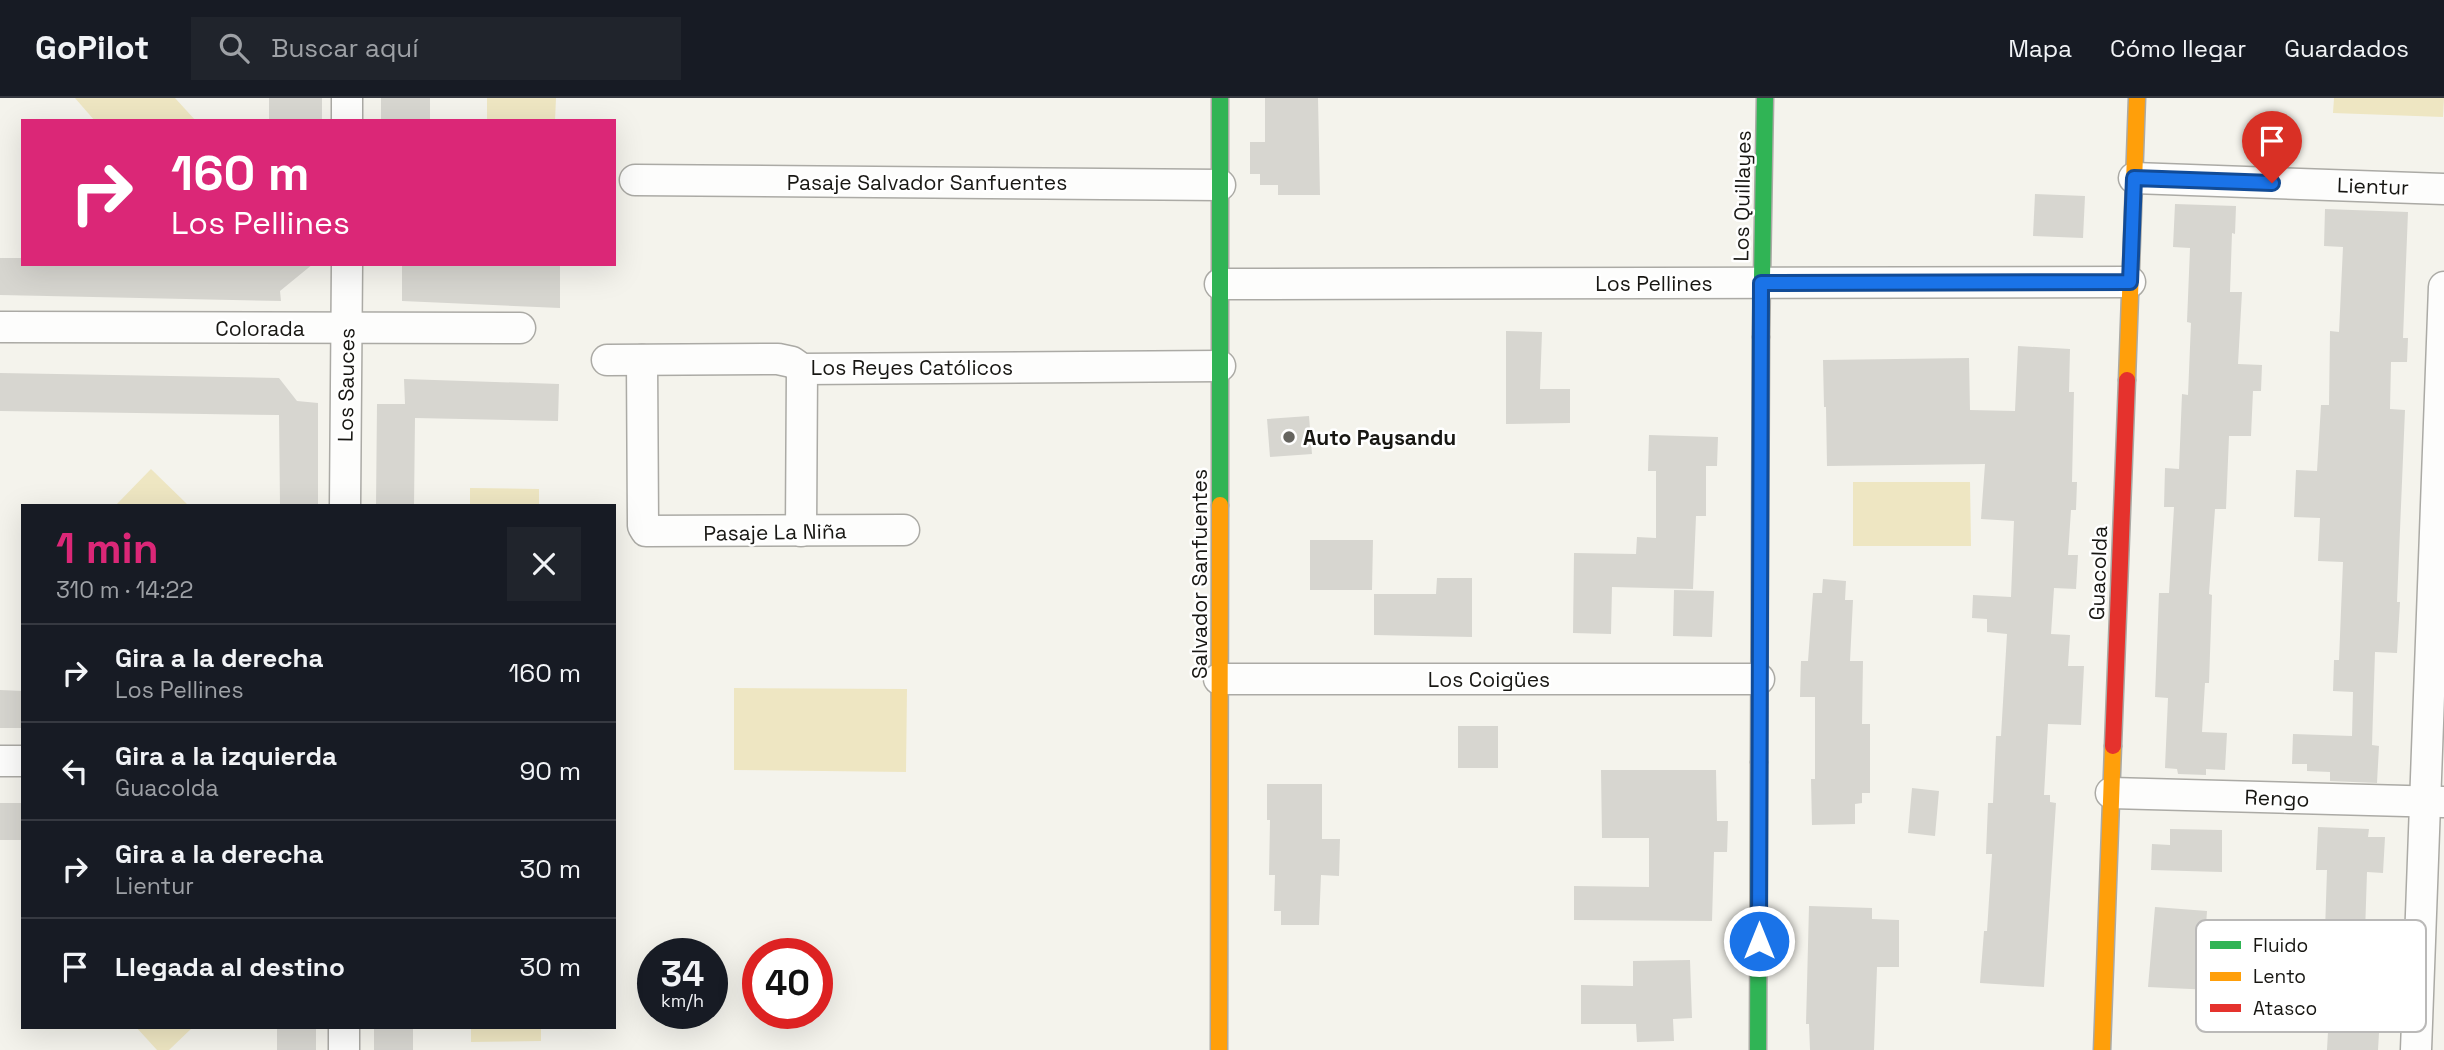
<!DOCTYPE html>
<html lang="es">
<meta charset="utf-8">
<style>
:root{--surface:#171b24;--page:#20242c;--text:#f1f3f6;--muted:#9ea1a6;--line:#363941;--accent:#db2777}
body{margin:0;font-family:"Space Grotesk",sans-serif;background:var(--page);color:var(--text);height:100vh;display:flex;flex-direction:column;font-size:26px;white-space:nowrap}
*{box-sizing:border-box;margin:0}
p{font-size:23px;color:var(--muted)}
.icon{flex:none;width:38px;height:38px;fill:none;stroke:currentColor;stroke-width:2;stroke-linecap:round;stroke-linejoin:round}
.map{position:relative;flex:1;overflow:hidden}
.details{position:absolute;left:21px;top:406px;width:595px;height:525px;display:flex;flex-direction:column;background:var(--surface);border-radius:0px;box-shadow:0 7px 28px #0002}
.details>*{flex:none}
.guide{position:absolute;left:21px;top:21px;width:595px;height:147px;border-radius:0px;box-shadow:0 7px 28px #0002;background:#db2777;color:#fff;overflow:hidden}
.speed{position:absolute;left:637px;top:840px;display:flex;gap:14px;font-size:35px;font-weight:700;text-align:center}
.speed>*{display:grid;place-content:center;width:91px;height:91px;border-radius:50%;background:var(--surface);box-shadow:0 7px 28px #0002;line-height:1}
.speed small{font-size:18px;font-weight:400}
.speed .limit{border:10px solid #d22;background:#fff;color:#111}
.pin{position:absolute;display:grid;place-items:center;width:60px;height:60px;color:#fff;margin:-72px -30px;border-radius:50% 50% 50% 0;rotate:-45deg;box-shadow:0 0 7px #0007}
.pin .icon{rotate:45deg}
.me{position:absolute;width:77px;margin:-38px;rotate:0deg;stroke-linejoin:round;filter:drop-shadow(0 0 5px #0008)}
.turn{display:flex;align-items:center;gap:24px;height:147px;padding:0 35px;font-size:32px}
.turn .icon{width:91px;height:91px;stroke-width:2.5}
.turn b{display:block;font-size:49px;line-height:60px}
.round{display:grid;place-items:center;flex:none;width:74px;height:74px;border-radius:0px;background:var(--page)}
.overview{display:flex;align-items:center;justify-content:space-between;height:119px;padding:0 35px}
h1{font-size:42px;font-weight:700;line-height:52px;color:var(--accent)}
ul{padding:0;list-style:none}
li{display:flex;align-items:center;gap:21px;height:98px;padding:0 35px;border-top:2px solid var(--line)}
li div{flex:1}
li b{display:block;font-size:26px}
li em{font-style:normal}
header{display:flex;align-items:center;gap:42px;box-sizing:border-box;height:98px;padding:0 35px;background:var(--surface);border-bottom:2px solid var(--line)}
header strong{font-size:33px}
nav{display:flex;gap:38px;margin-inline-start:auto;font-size:24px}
.search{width:490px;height:63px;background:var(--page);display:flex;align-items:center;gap:18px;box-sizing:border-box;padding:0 24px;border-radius:0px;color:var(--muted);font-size:26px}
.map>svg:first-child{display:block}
.green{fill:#eee6c2}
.building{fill:#d7d6d0}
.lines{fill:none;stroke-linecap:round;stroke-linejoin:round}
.street-casing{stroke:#abaaa5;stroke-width:33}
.fast-casing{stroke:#abaaa5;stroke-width:19}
.slow-casing{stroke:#abaaa5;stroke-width:19}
.jam-casing{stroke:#abaaa5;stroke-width:19}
.street{stroke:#fdfdfc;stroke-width:30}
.fast{stroke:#30b455;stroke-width:16}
.slow{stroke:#ff9f0a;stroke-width:16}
.jam{stroke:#e5322d;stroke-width:16}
.route-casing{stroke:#114b97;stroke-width:18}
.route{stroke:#1a73e8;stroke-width:12}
.poi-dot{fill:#65645f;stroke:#fff;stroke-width:2.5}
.labels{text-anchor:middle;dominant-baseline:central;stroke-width:5;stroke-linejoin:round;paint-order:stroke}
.street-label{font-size:21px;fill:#181713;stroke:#fff}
.poi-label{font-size:21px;font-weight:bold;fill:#181713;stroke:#fff;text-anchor:start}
.key{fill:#fff;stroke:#bab9b8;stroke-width:2}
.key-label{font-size:19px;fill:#181713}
</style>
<header>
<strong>GoPilot</strong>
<div class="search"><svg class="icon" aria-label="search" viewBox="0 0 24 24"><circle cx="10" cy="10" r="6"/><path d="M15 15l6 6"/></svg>Buscar aquí</div>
<nav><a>Mapa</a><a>Cómo llegar</a><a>Guardados</a></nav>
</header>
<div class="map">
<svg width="2444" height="952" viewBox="0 0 2444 952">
<rect width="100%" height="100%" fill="#f4f3ec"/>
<g class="green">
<path d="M 75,0 L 175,0 L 196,23 L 95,23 Z"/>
<path d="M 487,0 L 556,0 L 555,23 L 487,23 Z"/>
<path d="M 2334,0 L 2444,0 L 2443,19 L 2333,15 Z"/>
<path d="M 151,371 L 189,408 L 115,408 Z"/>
<path d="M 1853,384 L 1970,384 L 1971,448 L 1853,448 Z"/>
<path d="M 470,390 L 539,391 L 539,408 L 470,408 Z"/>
<path d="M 734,590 L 907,591 L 906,674 L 734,672 Z"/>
<path d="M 136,929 L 193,929 L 169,952 L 157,952 Z"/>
<path d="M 471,929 L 541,929 L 541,943 L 471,944 Z"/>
</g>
<g class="building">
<rect x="269" y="0" width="53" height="23"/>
<rect x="381" y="0" width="49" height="23"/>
<path d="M 1265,0 L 1318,0 L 1320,97 L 1278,97 L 1278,87 L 1260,87 L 1260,76 L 1250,76 L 1250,44 L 1265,44 Z"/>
<path d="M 2035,96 L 2085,98 L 2083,140 L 2033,138 Z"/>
<path d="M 2175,106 L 2236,108 L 2235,136 L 2232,135 L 2230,194 L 2242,194 L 2238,266 L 2262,267 L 2261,293 L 2253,293 L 2251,338 L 2229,338 L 2226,411 L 2215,411 L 2209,496 L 2212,497 L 2209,585 L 2205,585 L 2202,634 L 2227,635 L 2225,672 L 2206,671 L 2206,677 L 2178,676 L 2177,671 L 2165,670 L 2168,600 L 2155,599 L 2159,495 L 2169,495 L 2174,409 L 2164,409 L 2165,370 L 2179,371 L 2182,296 L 2188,297 L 2191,225 L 2187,224 L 2190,150 L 2173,149 Z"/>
<path d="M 2325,111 L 2408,114 L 2403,240 L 2408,240 L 2407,264 L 2391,264 L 2390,311 L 2405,312 L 2397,504 L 2400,504 L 2397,555 L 2375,554 L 2372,647 L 2379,648 L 2377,685 L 2330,683 L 2330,674 L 2307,673 L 2307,666 L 2292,666 L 2293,636 L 2352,638 L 2353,594 L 2333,593 L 2334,562 L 2339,562 L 2343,464 L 2318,463 L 2320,420 L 2294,419 L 2296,372 L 2317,373 L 2321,307 L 2329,307 L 2330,233 L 2339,234 L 2343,149 L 2324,148 Z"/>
<path d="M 0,160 L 23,160 L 23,166 L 313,166 L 280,193 L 281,203 L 0,197 Z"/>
<path d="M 402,166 L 560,166 L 560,210 L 402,203 Z"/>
<path d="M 1506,233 L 1542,234 L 1540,291 L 1570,291 L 1570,325 L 1506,326 Z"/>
<path d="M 2018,248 L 2070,251 L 2069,294 L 2074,294 L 2072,384 L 2077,384 L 2076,412 L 2071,412 L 2068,457 L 2078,457 L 2076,491 L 2054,490 L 2051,536 L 2070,537 L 2068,568 L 2084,568 L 2081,627 L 2048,626 L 2044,697 L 2050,697 L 2050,704 L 2056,705 L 2044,889 L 1980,885 L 1984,833 L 1987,833 L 1992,756 L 1986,756 L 1988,705 L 1993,705 L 1996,638 L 2001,638 L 2007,536 L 1987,534 L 1987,521 L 1972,520 L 1973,497 L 2011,499 L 2014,423 L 1981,421 L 1985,366 L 1827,368 L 1826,309 L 1824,309 L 1823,262 L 1969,260 L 1970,312 L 2015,313 Z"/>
<path d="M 0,275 L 279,280 L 297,303 L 318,305 L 318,408 L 280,408 L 279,317 L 0,313 Z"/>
<path d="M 404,281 L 559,286 L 558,323 L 415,320 L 414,408 L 376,408 L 377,306 L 405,306 Z"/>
<path d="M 1309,318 L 1312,356 L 1270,359 L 1267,321 Z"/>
<path d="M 1649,337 L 1718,339 L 1717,368 L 1706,368 L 1706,418 L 1696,418 L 1693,491 L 1612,489 L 1611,536 L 1573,535 L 1574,455 L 1636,456 L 1637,439 L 1656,440 L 1656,373 L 1648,373 Z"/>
<path d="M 1310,442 L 1373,442 L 1372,492 L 1310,492 Z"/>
<path d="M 1437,480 L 1472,480 L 1472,539 L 1374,537 L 1374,496 L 1436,496 Z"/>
<path d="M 1823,481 L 1846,483 L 1845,502 L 1853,502 L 1850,563 L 1863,563 L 1862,626 L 1870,626 L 1870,695 L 1862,695 L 1862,705 L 1855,706 L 1855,726 L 1812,727 L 1811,681 L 1815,681 L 1815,599 L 1800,599 L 1801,563 L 1808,563 L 1813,495 L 1822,495 Z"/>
<path d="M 1674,492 L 1714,493 L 1712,539 L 1673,538 Z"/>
<path d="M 0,592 L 23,593 L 23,630 L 0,630 Z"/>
<rect x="1458" y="628" width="40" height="42"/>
<path d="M 1601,672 L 1716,672 L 1717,723 L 1728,723 L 1727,754 L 1714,754 L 1712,823 L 1574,822 L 1574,788 L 1649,789 L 1649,740 L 1602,740 Z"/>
<path d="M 1267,686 L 1322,686 L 1322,741 L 1340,741 L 1339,778 L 1321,777 L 1319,827 L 1281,827 L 1281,813 L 1274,813 L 1275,777 L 1269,777 L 1270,722 L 1267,722 Z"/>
<path d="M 1912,690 L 1939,693 L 1935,738 L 1908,735 Z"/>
<rect x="0" y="705" width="23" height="37"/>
<path d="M 2318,729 L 2369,731 L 2368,739 L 2385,739 L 2383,775 L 2367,774 L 2364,866 L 2383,867 L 2378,952 L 2327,952 L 2330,897 L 2303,896 L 2305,863 L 2324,864 L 2327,772 L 2316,772 Z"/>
<path d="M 2170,731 L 2222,732 L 2222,774 L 2151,772 L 2152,746 L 2170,747 Z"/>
<path d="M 1809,808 L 1872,810 L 1872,821 L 1899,822 L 1899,869 L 1877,869 L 1874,952 L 1810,952 L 1809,926 L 1806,926 Z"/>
<path d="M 2155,809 L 2207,813 L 2204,858 L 2213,858 L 2212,892 L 2148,889 Z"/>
<path d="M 1690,862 L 1692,920 L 1673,921 L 1674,943 L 1637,944 L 1636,926 L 1581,926 L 1581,887 L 1633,888 L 1633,863 Z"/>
<rect x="277" y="929" width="39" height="23"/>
<rect x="374" y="929" width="39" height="23"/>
</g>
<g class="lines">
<defs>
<g id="street">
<path d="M 347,23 L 347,0"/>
<path d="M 2134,80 L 2444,91"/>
<path d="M 635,82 L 1220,87"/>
<path d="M 1220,186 L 2130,184"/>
<path d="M 0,229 L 520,230"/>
<path d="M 607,262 L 778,261 L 792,264 L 802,271 L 1220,268"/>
<path d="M 642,262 L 643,428 L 646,433 L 904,432"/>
<path d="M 345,408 L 347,166"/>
<path d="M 801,433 L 802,271"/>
<path d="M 1219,581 L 1759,581"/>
<path d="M 0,663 L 23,663"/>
<path d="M 2111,695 L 2443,704"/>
<path d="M 344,929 L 344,952"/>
<path d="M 2416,952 L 2444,189"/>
</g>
<g id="fast">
<path d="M 1761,239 L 1765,0"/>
<path d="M 1220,407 L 1220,0"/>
<path d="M 1758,952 L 1759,664"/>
</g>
<g id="slow">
<path d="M 2127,282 L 2137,0"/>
<path d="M 1759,664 L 1761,239"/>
<path d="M 1219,952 L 1220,407"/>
<path d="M 2102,952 L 2113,648"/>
</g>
<path id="jam" d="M 2113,648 L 2127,282"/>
</defs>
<use href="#street" class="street-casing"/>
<use href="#fast" class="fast-casing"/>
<use href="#slow" class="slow-casing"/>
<use href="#jam" class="jam-casing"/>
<use href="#street" class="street"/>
<use href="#fast" class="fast"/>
<use href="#slow" class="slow"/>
<use href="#jam" class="jam"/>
</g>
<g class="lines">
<defs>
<path id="route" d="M 1759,843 L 1761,185 L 2130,184 L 2134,80 L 2272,85"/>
</defs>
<use href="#route" class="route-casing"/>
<use href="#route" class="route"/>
</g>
<circle class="poi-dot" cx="1289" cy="339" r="7"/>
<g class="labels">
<g class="street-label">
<text x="927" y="84">Pasaje Salvador Sanfuentes</text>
<text transform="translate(2373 88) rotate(2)">Lientur</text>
<text transform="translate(1742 98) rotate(-89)">Los Quillayes</text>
<text x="1654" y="185">Los Pellines</text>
<text x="260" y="230">Colorada</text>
<text x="912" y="269">Los Reyes Católicos</text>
<text transform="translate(346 287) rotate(-89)">Los Sauces</text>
<text transform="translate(775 434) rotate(-1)">Pasaje La Niña</text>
<text transform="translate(2098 475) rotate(-88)">Guacolda</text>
<text transform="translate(1199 476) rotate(-90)">Salvador Sanfuentes</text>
<text x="1489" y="581">Los Coigües</text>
<text transform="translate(2277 700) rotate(2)">Rengo</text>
</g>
<g class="poi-label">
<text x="1303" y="339">Auto Paysandu</text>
</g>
</g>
<rect x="2196" y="822" width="230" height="112" rx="10" class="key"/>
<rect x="2210" y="843" width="31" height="8" fill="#30b455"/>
<rect x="2210" y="874" width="31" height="9" fill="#ff9f0a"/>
<rect x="2210" y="906" width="31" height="8" fill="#e5322d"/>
<g class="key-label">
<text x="2253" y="854">Fluido</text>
<text x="2253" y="885">Lento</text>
<text x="2253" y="917">Atasco</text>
</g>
</svg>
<div class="speed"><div>34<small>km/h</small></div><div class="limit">40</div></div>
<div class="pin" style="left:2272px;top:85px;background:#d93025"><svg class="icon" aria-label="arrive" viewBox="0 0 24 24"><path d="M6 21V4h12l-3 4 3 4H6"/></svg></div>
<svg class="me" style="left:1759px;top:843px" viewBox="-20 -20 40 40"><circle r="17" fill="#1a73e8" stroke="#fff" stroke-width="3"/><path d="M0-11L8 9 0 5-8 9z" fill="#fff"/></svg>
<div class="guide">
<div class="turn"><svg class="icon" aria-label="right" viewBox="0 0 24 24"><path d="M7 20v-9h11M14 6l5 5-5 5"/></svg><div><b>160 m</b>Los Pellines</div></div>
</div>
<section class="details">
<div class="overview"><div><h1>1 min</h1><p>310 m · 14:22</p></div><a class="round"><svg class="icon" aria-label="close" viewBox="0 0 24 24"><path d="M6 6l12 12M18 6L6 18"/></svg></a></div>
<ul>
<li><svg class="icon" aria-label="right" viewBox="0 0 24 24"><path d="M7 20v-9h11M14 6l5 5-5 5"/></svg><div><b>Gira a la derecha</b><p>Los Pellines</p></div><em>160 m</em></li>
<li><svg class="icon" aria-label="left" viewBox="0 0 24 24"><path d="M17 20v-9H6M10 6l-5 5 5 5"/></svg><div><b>Gira a la izquierda</b><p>Guacolda</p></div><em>90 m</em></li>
<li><svg class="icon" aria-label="right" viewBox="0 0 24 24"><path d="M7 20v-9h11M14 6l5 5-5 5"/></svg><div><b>Gira a la derecha</b><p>Lientur</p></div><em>30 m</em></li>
<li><svg class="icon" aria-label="arrive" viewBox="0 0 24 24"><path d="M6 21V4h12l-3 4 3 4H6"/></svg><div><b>Llegada al destino</b></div><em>30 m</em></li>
</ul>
</section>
</div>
